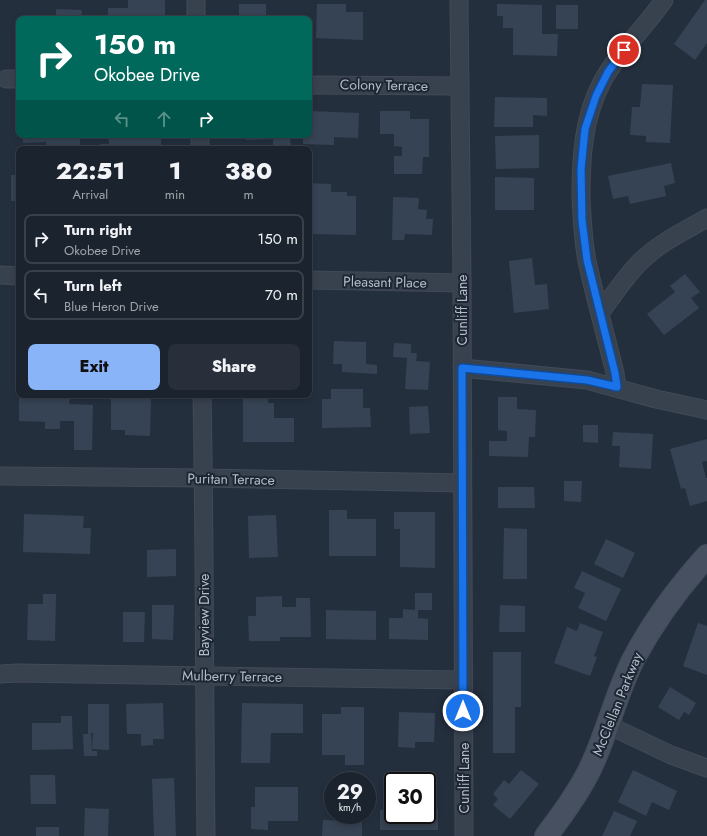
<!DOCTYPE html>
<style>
:root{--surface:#1b232e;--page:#282f3a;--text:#f1f3f6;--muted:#a0a4aa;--line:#39404a;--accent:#8ab4f8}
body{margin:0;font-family:Jost,sans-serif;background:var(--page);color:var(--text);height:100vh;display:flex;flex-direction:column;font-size:15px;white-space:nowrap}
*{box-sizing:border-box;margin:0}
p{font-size:13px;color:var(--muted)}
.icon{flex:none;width:22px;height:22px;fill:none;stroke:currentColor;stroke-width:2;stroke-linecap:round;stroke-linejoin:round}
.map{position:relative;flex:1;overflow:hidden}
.side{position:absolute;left:16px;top:146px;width:296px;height:252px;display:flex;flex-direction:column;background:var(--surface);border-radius:8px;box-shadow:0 2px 6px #0003,0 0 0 1px var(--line)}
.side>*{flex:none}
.top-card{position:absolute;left:16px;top:16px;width:296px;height:122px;border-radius:8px;box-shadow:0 2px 6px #0003,0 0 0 1px var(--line);background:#00695c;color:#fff;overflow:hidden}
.speed{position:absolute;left:324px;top:772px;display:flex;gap:8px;font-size:20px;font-weight:700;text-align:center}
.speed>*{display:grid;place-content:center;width:52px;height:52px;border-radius:50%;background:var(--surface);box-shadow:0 2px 6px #0003,0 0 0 1px var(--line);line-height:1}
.speed small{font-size:10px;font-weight:400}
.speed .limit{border:2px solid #111;border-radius:6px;background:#fff;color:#111}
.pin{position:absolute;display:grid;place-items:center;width:34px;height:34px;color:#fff;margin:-17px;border:2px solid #fff;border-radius:50%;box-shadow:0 1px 4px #0007}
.me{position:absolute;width:44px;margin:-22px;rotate:0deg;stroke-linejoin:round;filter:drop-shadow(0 0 3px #0008)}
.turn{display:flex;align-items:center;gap:14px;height:84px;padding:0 12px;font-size:18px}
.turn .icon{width:52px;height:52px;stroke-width:2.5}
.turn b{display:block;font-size:28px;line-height:34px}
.lanes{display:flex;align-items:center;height:38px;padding:0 12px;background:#0003;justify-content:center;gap:20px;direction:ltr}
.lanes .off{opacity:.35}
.eta{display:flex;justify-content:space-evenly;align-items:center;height:68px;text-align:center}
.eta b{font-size:24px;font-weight:800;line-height:28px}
.button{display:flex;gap:8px;margin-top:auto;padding:8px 12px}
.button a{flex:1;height:46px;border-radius:8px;background:var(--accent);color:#111;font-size:16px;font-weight:800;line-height:46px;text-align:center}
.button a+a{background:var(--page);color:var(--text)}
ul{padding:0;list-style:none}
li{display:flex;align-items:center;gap:12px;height:50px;margin:0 8px 6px;padding:0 4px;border:2px solid var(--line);border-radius:8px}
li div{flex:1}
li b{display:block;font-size:15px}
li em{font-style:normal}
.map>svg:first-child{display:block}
.building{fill:#364354}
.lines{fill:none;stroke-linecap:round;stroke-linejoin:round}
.street-casing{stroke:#414a57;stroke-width:19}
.secondary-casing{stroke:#414a57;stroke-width:24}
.street{stroke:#38414e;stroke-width:17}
.secondary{stroke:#465061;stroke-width:22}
.route-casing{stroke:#114b97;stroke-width:10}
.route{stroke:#1a73e8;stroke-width:7}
.labels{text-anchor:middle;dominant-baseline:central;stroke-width:4;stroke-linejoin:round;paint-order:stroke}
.street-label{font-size:14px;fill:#b4bcc9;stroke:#1d2633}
</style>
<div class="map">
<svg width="707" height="836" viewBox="0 0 707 836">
<rect width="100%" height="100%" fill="#242f3e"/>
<g class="building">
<path d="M 128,0 L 165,0 L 165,19 L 108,19 L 108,8 L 128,8 Z"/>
<path d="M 705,0 L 707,0 L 707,43 L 695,60 L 674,44 Z"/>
<rect x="239" y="4" width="27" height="15"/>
<path d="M 317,4 L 346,4 L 346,12 L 363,12 L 363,40 L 316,38 Z"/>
<path d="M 497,4 L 542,5 L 542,34 L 558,34 L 557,56 L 513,55 L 513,28 L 503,28 L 503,16 L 497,16 Z"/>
<rect x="556" y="5" width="22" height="24"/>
<path d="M 56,9 L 82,10 L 81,19 L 56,19 Z"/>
<path d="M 642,84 L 673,85 L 670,143 L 646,142 L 646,136 L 630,135 L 632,107 L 640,107 Z"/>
<path d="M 495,97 L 547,98 L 547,116 L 533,115 L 533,127 L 494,127 Z"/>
<path d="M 309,111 L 359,113 L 358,138 L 334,137 L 334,145 L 303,144 L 303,135 L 309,135 Z"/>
<path d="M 380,111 L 410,111 L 410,119 L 429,119 L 429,157 L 423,157 L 422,174 L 394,174 L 394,156 L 402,156 L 402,147 L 394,146 L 394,134 L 380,134 Z"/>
<path d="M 23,135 L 80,135 L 80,149 L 46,149 L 46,142 L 23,143 Z"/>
<path d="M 108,135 L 161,135 L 161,149 L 101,149 L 100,144 L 109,144 Z"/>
<path d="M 246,135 L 290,135 L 291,149 L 273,149 L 273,139 L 246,140 Z"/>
<path d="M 539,135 L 539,168 L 496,169 L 495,136 Z"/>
<path d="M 671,163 L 675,183 L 664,186 L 666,196 L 630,204 L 628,196 L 613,199 L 608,176 Z"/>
<rect x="11" y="175" width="8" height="26"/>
<path d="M 495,177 L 534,178 L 534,210 L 495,210 Z"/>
<path d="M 309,183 L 331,184 L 331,192 L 347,192 L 347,196 L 356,196 L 356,235 L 309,234 Z"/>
<path d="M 393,197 L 419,198 L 418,209 L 427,210 L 426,219 L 433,219 L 432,235 L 405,234 L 404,240 L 392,240 Z"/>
<path d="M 532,258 L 535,285 L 547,284 L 549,309 L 514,313 L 509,261 Z"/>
<path d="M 685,274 L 700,292 L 691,298 L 699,308 L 664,335 L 647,314 L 675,292 L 670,286 Z"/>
<path d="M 334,341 L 366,342 L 366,364 L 377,365 L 377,374 L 342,372 L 342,364 L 333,364 Z"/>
<path d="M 394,343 L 411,344 L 411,353 L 417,353 L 416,361 L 430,362 L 428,390 L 405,389 L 407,358 L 393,357 Z"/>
<path d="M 331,389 L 363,389 L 363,408 L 370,408 L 371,427 L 322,428 L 322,399 L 331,399 Z"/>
<path d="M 55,395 L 70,395 L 69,404 L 93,405 L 92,450 L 74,450 L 74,421 L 60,421 L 60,429 L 45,429 L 45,422 L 19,421 L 19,398 L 55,398 Z"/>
<path d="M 111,395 L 125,395 L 125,399 L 151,399 L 150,436 L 125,435 L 125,430 L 111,430 Z"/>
<path d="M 243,395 L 268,395 L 268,403 L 274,403 L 274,418 L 294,418 L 294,442 L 243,442 Z"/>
<path d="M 498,397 L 517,397 L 517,409 L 536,410 L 535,437 L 529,437 L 528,457 L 489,456 L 489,441 L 507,441 L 507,431 L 498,430 Z"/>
<path d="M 428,406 L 430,433 L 410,434 L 409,407 Z"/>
<path d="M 583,425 L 598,425 L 598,443 L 583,442 Z"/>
<path d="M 613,432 L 653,434 L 651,469 L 619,467 L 620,446 L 612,446 Z"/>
<path d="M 707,439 L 707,461 L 702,462 L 706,478 L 707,478 L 707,501 L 690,506 L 685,488 L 681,489 L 670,449 Z"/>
<path d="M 564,481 L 582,481 L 581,502 L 564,501 Z"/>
<path d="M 498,487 L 534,487 L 535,508 L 498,508 Z"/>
<path d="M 329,510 L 347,510 L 347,519 L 376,519 L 376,556 L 329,556 Z"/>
<path d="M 394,512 L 435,512 L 435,568 L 400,567 L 400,529 L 394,529 Z"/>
<path d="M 24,514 L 84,516 L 83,528 L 91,528 L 90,554 L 23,552 Z"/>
<path d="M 276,515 L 278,557 L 249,558 L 248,516 Z"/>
<path d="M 504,528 L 527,529 L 527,579 L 503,579 Z"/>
<path d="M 606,539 L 635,553 L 623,578 L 594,564 Z"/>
<path d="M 176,549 L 176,576 L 147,577 L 147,550 Z"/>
<path d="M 582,571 L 621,589 L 606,621 L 578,608 L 585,593 L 574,588 Z"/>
<path d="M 415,593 L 432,593 L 432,610 L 418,610 L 418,618 L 428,619 L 428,640 L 389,639 L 389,618 L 403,618 L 403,609 L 415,610 Z"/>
<path d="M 43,594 L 56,594 L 55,641 L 27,640 L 28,604 L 43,604 Z"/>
<path d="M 282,596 L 282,607 L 296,607 L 296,598 L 310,598 L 311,637 L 280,637 L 280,641 L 249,641 L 248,616 L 256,616 L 256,597 Z"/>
<path d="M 152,605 L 174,605 L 173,640 L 152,639 Z"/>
<path d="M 500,605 L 525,606 L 525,632 L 499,632 Z"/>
<path d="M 326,610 L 376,611 L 376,640 L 326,639 Z"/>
<path d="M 123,612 L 145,612 L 144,642 L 123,642 Z"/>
<path d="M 580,623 L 603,632 L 594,656 L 597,657 L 590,676 L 554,663 L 567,627 L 577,631 Z"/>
<path d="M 698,623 L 707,626 L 707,675 L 683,666 Z"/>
<path d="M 493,652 L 521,652 L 521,707 L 515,707 L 515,753 L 493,753 Z"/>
<path d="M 670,687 L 696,703 L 689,715 L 684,712 L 679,720 L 658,707 Z"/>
<path d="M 163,703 L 164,739 L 153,739 L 153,745 L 141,746 L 141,734 L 127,734 L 126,704 Z"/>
<path d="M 242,703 L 303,704 L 303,733 L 271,733 L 270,763 L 241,763 Z"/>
<path d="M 88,704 L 109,704 L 109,750 L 92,749 L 93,733 L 91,733 L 92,751 L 97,751 L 97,756 L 84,756 L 83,734 L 88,734 Z"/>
<path d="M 341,707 L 364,707 L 364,765 L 345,765 L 345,755 L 322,755 L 322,714 L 341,714 Z"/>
<path d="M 399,712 L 435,713 L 434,742 L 415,742 L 415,748 L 398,747 Z"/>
<path d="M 61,716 L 72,716 L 73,749 L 32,750 L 32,723 L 61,723 Z"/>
<path d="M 521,770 L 539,784 L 510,819 L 493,805 L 498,799 L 493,794 L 504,780 L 509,784 Z"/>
<path d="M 633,770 L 677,791 L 669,810 L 652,802 L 646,816 L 618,802 Z"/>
<path d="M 30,775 L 55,775 L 56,804 L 31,804 Z"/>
<path d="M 174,778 L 176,836 L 154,836 L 152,779 Z"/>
<path d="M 427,786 L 433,786 L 432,809 L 438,809 L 438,830 L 380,830 L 380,810 L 393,810 L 393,815 L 427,815 Z"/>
<path d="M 255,787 L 298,787 L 298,821 L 268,821 L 268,830 L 251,829 L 251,807 L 255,807 Z"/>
<path d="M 85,808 L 109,809 L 108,836 L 84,836 Z"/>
<path d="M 614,811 L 637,821 L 630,836 L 602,836 Z"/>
<path d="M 323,820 L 362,821 L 362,836 L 322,836 Z"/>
<rect x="36" y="827" width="23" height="9"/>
</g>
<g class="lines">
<defs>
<g id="street">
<path d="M 196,0 L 196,19"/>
<path d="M 459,0 L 462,283 L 464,836"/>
<path d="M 6,79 L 19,79"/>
<path d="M 309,85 L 460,86"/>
<path d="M 200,135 L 200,149"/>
<path d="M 0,275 L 19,276"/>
<path d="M 309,280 L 462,283"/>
<path d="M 600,313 C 613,296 625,277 640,262 C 659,243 684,231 707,218"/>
<path d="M 462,368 L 587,380 L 656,399 L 707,410"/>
<path d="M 617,387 L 615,373 C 606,336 595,298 587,261 C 583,240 582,219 581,197 C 581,158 583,118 602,82 C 618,52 645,28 664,0"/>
<path d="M 202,395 C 205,542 204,689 206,836"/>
<path d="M 0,476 L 204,478 L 462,483"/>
<path d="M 0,674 L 17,673 L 463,680"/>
<path d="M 608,725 L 671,755 L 707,768"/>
</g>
<path id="secondary" d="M 546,836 C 563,814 579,792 591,767 C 607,733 616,694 633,660 C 653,622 678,588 707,556"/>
</defs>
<use href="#street" class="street-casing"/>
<use href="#secondary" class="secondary-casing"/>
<use href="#street" class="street"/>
<use href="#secondary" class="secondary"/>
</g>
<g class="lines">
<defs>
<path id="route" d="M 463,711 L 462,368 L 587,380 L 617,387 L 615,373 L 587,260 L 582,220 L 581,169 L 585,129 L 596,96 L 608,72 L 624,50"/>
</defs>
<use href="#route" class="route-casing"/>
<use href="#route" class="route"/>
</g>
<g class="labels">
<g class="street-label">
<text transform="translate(384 85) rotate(1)">Colony Terrace</text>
<text transform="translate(385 282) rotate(1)">Pleasant Place</text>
<text transform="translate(462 310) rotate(-90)">Cunliff Lane</text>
<text transform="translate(231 479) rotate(1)">Puritan Terrace</text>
<text transform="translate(204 615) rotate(-90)">Bayview Drive</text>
<text transform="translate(232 676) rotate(1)">Mulberry Terrace</text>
<text transform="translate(617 704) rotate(-68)">McClellan Parkway</text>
<text transform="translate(464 778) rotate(-90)">Cunliff Lane</text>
</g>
</g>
</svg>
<div class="speed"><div>29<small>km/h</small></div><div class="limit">30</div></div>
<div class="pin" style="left:624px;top:50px;background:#d93025"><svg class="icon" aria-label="arrive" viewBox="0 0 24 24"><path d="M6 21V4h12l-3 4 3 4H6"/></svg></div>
<svg class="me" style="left:463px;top:711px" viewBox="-20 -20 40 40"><circle r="17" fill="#1a73e8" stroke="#fff" stroke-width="3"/><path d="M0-11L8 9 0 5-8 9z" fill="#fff"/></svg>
<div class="top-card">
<div class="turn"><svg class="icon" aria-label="right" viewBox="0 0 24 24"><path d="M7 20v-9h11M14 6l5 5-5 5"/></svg><div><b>150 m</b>Okobee Drive</div></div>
<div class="lanes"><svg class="icon off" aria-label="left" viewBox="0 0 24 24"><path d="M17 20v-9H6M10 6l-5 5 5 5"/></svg><svg class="icon off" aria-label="ahead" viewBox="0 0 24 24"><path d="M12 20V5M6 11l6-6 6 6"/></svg><svg class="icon" aria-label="right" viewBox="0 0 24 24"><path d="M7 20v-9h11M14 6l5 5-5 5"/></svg></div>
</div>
<section class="side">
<div class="eta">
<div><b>22:51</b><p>Arrival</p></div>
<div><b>1</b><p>min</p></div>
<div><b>380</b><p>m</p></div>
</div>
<ul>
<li><svg class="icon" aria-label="right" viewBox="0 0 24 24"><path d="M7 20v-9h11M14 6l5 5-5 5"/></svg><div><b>Turn right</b><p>Okobee Drive</p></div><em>150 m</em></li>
<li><svg class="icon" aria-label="left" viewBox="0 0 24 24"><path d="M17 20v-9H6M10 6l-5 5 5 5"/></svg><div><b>Turn left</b><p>Blue Heron Drive</p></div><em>70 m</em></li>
</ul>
<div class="button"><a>Exit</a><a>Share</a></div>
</section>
</div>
